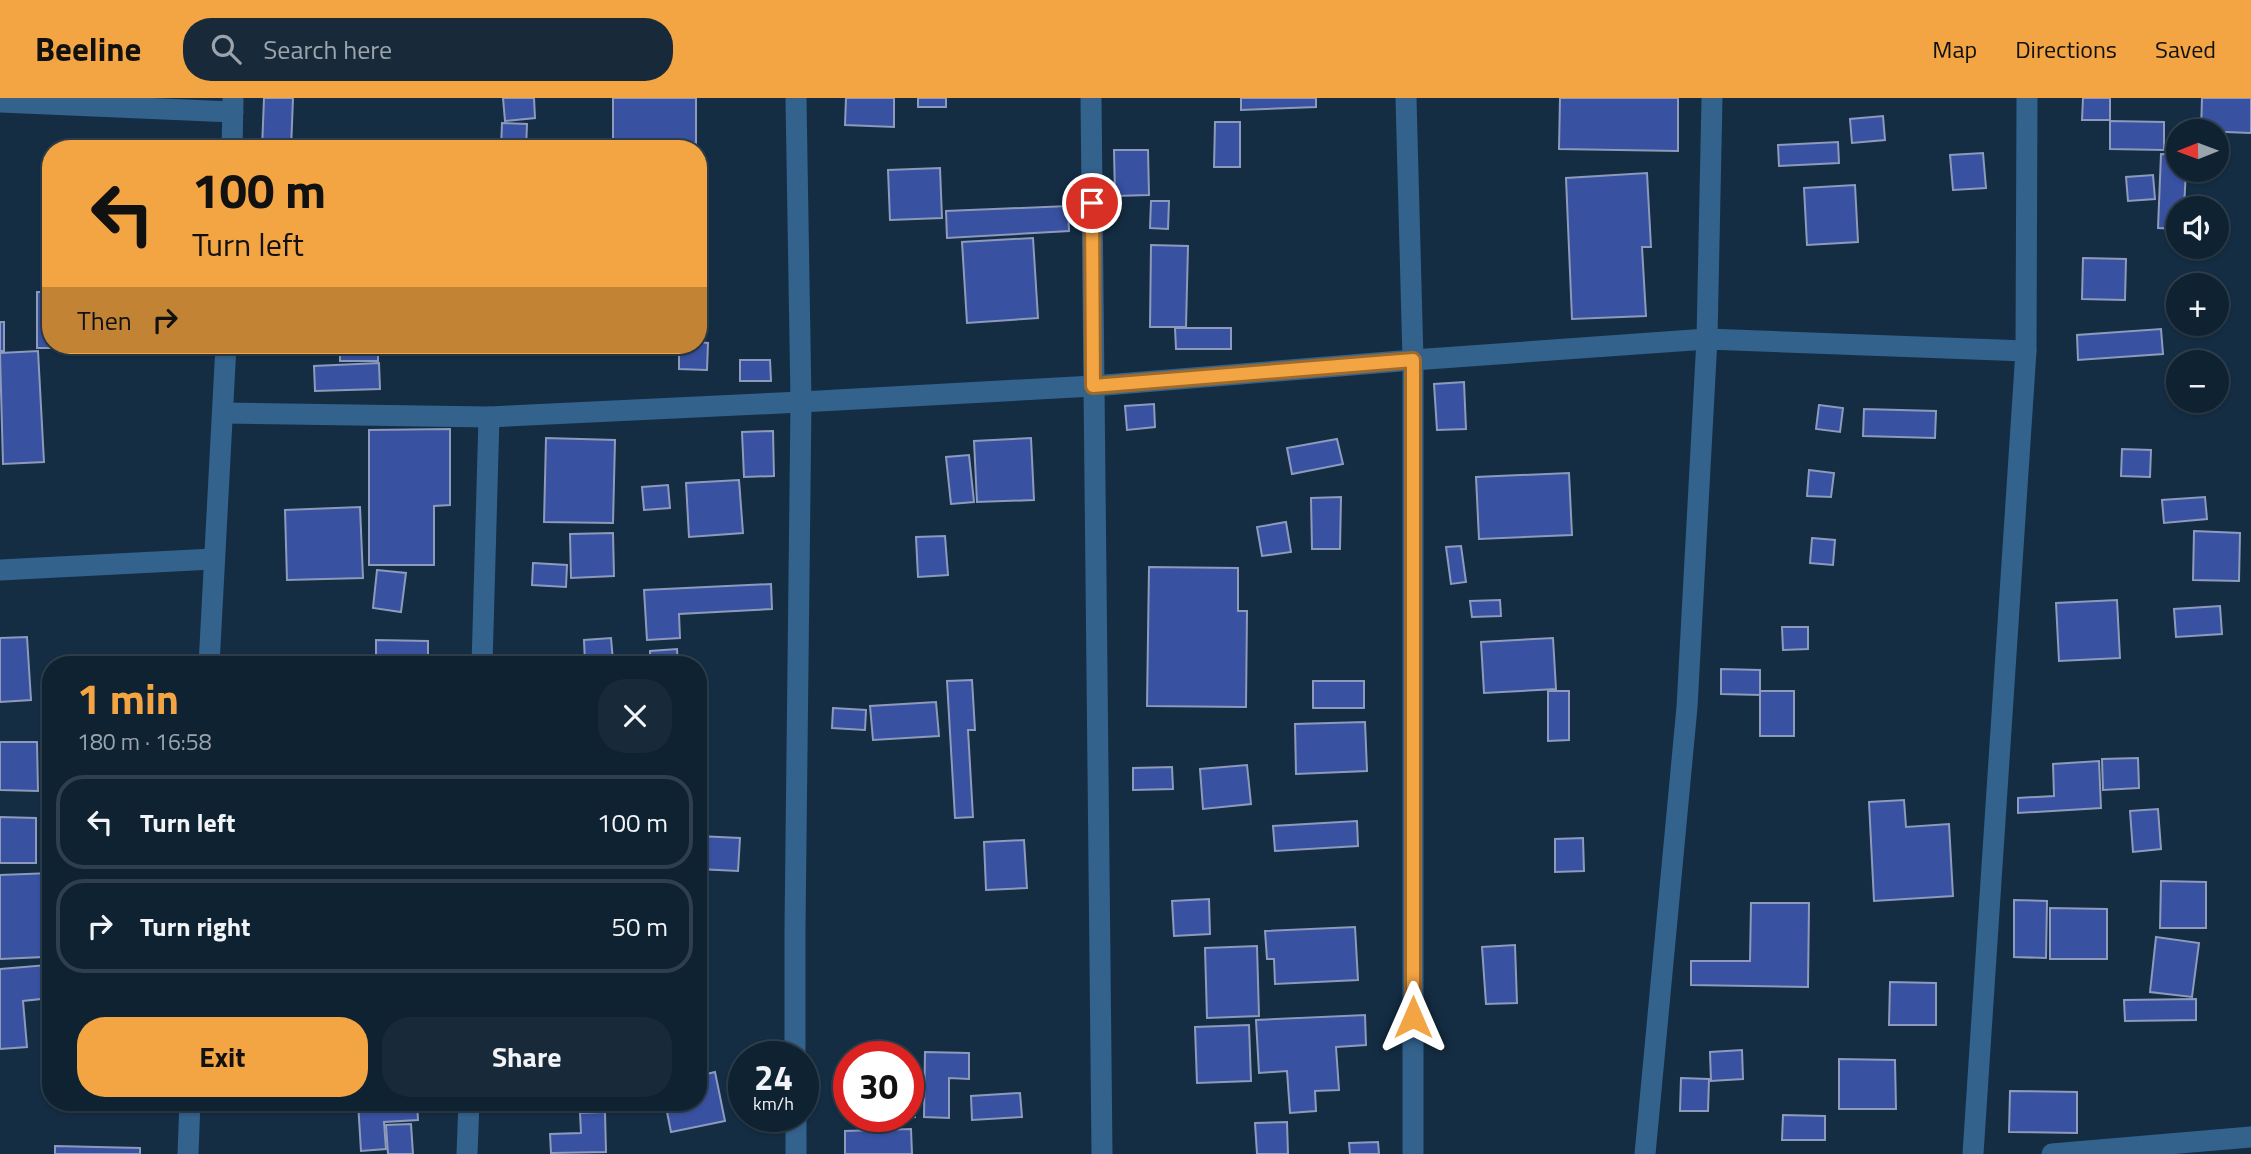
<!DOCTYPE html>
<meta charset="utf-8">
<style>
:root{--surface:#0f2232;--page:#182a3a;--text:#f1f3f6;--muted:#9ba4ac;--line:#2f3f4d;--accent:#f3a443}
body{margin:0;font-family:"Titillium Web",sans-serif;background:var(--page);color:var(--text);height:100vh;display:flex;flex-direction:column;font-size:26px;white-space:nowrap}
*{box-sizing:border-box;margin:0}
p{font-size:23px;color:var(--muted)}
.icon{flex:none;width:38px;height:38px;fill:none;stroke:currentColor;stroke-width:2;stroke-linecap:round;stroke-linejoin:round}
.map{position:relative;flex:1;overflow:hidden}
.drawer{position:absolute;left:42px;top:558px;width:665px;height:455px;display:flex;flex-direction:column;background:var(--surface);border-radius:28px;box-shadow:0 2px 5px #0004,0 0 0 2px var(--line)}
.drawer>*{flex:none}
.top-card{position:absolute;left:42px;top:42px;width:665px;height:214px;border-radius:28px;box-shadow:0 2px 5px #0004,0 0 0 2px var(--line);background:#f3a443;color:#111;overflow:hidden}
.needle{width:46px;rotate:269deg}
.controls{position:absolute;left:2166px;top:21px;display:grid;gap:14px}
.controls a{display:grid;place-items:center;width:63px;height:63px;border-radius:50%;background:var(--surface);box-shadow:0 2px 5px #0004,0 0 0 2px var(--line);font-size:35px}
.speed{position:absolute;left:728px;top:943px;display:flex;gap:14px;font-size:35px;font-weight:700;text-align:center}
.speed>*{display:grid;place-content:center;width:91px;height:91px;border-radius:50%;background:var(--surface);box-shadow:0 2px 5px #0004,0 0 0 2px var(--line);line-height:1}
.speed small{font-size:18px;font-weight:400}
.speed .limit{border:10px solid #d22;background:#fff;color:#111}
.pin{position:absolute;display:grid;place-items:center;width:60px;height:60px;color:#fff;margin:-30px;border:4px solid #fff;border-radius:50%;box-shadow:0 2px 7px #0007}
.me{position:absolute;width:77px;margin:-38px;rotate:0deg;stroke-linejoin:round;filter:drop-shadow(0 0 5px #0008)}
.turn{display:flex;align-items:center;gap:24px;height:147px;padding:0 35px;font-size:32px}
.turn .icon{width:91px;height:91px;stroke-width:2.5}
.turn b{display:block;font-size:49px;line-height:60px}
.then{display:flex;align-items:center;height:66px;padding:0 35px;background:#0003;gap:14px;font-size:26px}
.round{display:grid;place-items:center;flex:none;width:74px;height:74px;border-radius:28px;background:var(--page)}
.overview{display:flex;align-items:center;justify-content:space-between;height:119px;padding:0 35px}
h1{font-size:42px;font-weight:700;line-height:52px;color:var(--accent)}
.primary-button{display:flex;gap:14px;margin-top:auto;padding:14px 35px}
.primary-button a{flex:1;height:80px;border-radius:28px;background:var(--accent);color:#111;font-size:28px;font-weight:700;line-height:80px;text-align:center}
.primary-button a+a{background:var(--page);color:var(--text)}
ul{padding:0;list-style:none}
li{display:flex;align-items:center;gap:21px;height:94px;margin:0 14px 10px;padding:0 21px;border:4px solid var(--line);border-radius:28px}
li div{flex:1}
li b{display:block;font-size:26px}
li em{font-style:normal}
header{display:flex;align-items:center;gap:42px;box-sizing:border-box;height:98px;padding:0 35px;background:var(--accent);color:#111}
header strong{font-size:33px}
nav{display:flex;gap:38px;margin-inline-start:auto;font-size:24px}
.search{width:490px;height:63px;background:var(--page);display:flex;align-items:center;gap:18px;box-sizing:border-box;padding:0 24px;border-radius:28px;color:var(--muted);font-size:26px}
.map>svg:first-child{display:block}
.building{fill:#3851a0;stroke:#8d9abc;stroke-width:2}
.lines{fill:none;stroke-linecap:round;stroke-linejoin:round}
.street{stroke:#33628d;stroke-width:21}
.route-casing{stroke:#9e6b2c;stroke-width:18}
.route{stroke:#f3a443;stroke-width:12}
</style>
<header>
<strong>Beeline</strong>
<div class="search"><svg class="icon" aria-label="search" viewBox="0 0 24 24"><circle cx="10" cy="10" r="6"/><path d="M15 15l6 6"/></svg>Search here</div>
<nav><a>Map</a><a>Directions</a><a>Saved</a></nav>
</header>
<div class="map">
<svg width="2251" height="1056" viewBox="0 0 2251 1056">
<rect width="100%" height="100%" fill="#142d43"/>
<g class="building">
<path d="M 264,0 L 293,0 L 291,51 L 262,51 Z"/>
<path d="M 503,0 L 534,0 L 535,20 L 505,23 Z"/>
<path d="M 613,0 L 696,0 L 696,45 L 613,44 Z"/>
<path d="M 846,0 L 894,0 L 894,29 L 845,27 Z"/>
<rect x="918" y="0" width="28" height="9"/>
<path d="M 1241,0 L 1316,0 L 1316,9 L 1241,12 Z"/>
<path d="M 1560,0 L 1678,0 L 1678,53 L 1559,51 Z"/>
<path d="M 2083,0 L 2110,0 L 2110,22 L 2082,22 Z"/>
<path d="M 2202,0 L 2251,0 L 2251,35 L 2201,33 Z"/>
<path d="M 1883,18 L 1885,42 L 1852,45 L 1850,21 Z"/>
<path d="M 2110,23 L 2164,24 L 2164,52 L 2110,51 Z"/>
<path d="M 1215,24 L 1240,24 L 1240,69 L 1214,69 Z"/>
<path d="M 502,25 L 527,26 L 526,51 L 501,51 Z"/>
<path d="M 1838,44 L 1839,65 L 1779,68 L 1778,47 Z"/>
<path d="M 1114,52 L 1148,52 L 1149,97 L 1115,98 Z"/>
<path d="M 1983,55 L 1986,90 L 1953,92 L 1950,57 Z"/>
<path d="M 2161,56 L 2179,57 L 2179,72 L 2186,72 L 2184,110 L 2179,110 L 2179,131 L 2158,130 Z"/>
<path d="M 940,70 L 942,120 L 890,122 L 888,72 Z"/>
<path d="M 1647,75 L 1651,149 L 1642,149 L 1646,218 L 1572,221 L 1566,80 Z"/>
<path d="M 2153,77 L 2155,101 L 2128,103 L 2126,79 Z"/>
<path d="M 1855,87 L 1858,144 L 1807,147 L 1804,90 Z"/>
<path d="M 1151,103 L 1169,103 L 1168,131 L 1150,130 Z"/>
<path d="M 1068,108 L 1069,133 L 947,140 L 946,113 Z"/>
<path d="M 1033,140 L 1038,220 L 967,225 L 962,144 Z"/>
<path d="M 1151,147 L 1188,148 L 1186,229 L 1150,229 Z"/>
<path d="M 2083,160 L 2126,161 L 2125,202 L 2082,201 Z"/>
<path d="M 37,194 L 51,194 L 51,247 L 90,247 L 90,250 L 37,250 Z"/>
<rect x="0" y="224" width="4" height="29"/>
<path d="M 1175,230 L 1231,230 L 1231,251 L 1176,251 Z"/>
<path d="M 2161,231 L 2163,256 L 2078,262 L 2077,237 Z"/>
<path d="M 698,244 L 708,245 L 707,272 L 679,271 L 679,247 L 698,247 Z"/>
<rect x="340" y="247" width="38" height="16"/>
<rect x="423" y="247" width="48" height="1"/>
<path d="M 38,253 L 44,364 L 3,366 L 0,255 Z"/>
<path d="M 740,262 L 770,262 L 771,283 L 740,283 Z"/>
<path d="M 379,265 L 380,291 L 315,293 L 314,268 Z"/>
<path d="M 1464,284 L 1466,331 L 1437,332 L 1434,286 Z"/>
<path d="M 1154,306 L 1155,329 L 1127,332 L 1125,308 Z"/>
<path d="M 1819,307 L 1843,310 L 1840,334 L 1816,331 Z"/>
<path d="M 1864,311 L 1936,313 L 1935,340 L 1863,338 Z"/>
<path d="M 450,331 L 450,407 L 434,408 L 434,467 L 369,467 L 369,332 Z"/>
<path d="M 773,333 L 774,378 L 744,379 L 742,334 Z"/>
<path d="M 546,340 L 615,342 L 613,425 L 544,424 Z"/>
<path d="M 1031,340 L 1034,402 L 977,404 L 974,343 Z"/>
<path d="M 1337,341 L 1343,366 L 1292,376 L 1287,350 Z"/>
<path d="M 2122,351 L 2151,352 L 2150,379 L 2121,378 Z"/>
<path d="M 969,357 L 974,404 L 951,406 L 946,359 Z"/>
<path d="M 1809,372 L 1834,375 L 1831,399 L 1807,398 Z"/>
<path d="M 1569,375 L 1572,437 L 1479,441 L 1476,379 Z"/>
<path d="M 739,382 L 743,435 L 689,439 L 686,385 Z"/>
<path d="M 668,387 L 670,410 L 644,412 L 642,389 Z"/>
<path d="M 1341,399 L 1340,451 L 1312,451 L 1311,400 Z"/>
<path d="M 2205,399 L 2207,421 L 2164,425 L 2162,402 Z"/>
<path d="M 360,409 L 363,480 L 287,482 L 285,412 Z"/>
<path d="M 1286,424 L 1291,454 L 1262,458 L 1257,429 Z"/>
<path d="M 2194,433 L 2240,435 L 2239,483 L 2193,482 Z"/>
<path d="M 613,435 L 614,478 L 571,480 L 570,436 Z"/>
<path d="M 945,438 L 948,477 L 918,479 L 916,439 Z"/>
<path d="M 1812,440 L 1835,442 L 1833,467 L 1810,465 Z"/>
<path d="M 1461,448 L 1466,484 L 1451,486 L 1446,449 Z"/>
<path d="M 533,465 L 567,467 L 566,489 L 532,487 Z"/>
<path d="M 1149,469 L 1238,470 L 1238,513 L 1247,513 L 1246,609 L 1147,608 Z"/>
<path d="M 377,472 L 406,475 L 401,514 L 373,510 Z"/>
<path d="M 771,486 L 772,511 L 679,516 L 680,540 L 647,542 L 644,492 Z"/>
<path d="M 1500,502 L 1501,518 L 1472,519 L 1470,503 Z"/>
<path d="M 2117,502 L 2120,560 L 2059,563 L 2056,505 Z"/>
<path d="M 2220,508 L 2222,536 L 2176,539 L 2174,511 Z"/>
<path d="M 1782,529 L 1808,529 L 1808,551 L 1783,552 Z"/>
<path d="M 27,539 L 31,602 L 0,604 L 0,540 Z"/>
<path d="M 611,540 L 613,563 L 585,565 L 584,542 Z"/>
<path d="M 1553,540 L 1556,591 L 1484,595 L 1481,544 Z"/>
<path d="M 376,542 L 428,543 L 428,567 L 376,567 Z"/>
<path d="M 677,551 L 678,567 L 650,567 L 650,553 Z"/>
<path d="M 1721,571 L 1760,572 L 1760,597 L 1721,596 Z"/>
<path d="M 972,582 L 975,632 L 968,632 L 973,719 L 955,720 L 947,583 Z"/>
<rect x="1313" y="583" width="51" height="27"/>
<path d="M 1548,593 L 1569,593 L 1569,642 L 1548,643 Z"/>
<rect x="1760" y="593" width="34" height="45"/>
<path d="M 936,604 L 939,638 L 873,642 L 870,608 Z"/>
<path d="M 833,610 L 866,612 L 865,632 L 832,630 Z"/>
<path d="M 1365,624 L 1367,673 L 1296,676 L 1295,626 Z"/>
<path d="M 0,644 L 37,644 L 38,693 L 0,692 Z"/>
<path d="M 2138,660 L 2139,690 L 2103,692 L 2102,661 Z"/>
<path d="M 2099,663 L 2101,710 L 2018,715 L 2018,700 L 2054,698 L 2053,666 Z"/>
<path d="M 1247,667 L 1251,706 L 1203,711 L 1200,671 Z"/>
<path d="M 1172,669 L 1173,691 L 1133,692 L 1133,670 Z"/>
<path d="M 1904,702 L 1906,729 L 1949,726 L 1953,798 L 1874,803 L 1869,704 Z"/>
<path d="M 2158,711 L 2161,751 L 2133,754 L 2130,713 Z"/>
<path d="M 0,719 L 36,720 L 36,765 L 0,765 Z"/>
<path d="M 1357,723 L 1358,748 L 1275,753 L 1273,728 Z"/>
<path d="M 698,738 L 740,740 L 738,773 L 698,771 Z"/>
<path d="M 1583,740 L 1584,773 L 1555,774 L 1555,741 Z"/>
<path d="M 1024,742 L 1027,790 L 986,792 L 984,744 Z"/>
<path d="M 51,775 L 51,824 L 42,824 L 43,859 L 0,861 L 0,777 Z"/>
<path d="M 2161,783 L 2206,784 L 2206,830 L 2160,830 Z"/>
<path d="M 1209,801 L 1210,836 L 1174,838 L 1172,803 Z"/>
<path d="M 2014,802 L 2047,803 L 2046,860 L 2014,859 Z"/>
<path d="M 1751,805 L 1809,805 L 1808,889 L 1691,887 L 1691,863 L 1750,863 Z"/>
<path d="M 2050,810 L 2107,811 L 2107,861 L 2050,861 Z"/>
<path d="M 1355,829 L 1358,882 L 1275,886 L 1274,861 L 1267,861 L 1265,833 Z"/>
<path d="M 2156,839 L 2199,845 L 2192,899 L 2150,894 Z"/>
<path d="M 1515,847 L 1517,905 L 1486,906 L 1482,849 Z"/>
<path d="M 1257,848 L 1259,918 L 1207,920 L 1205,850 Z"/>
<path d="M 47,867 L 50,900 L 23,903 L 27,949 L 0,951 L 0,871 Z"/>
<path d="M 1890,884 L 1936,885 L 1936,927 L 1889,927 Z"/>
<path d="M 2196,901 L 2196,922 L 2125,923 L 2124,902 Z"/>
<path d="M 1365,917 L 1366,947 L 1336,949 L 1339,992 L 1315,993 L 1316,1013 L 1290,1015 L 1287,973 L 1259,975 L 1256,922 Z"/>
<path d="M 1249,927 L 1251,983 L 1197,985 L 1195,929 Z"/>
<path d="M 1742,952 L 1743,981 L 1711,983 L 1710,954 Z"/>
<path d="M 925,954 L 969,955 L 969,981 L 949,980 L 949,1020 L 924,1019 Z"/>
<path d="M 1839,961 L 1895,962 L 1896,1011 L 1839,1011 Z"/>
<path d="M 908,970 L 912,970 L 915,1019 L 867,1023 L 867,1018 L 908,1018 Z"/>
<path d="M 735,973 L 744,973 L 744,997 L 737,997 Z"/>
<path d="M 715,974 L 725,1023 L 671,1034 L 665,1004 L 698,1004 L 698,978 Z"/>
<path d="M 1681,980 L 1709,981 L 1708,1013 L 1680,1013 Z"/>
<path d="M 2010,993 L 2077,994 L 2077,1035 L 2009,1034 Z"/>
<path d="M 1020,995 L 1022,1019 L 972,1022 L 971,998 Z"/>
<path d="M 358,1004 L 417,1004 L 418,1022 L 384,1024 L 386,1051 L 361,1053 Z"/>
<path d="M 605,1014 L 606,1054 L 551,1055 L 550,1036 L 581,1035 L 580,1015 Z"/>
<path d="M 1783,1017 L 1825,1018 L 1825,1042 L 1782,1042 Z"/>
<path d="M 1287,1024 L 1288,1056 L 1257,1056 L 1255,1025 Z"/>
<path d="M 411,1026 L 413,1056 L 388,1056 L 386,1027 Z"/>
<path d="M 911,1031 L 912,1056 L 845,1056 L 845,1033 Z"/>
<path d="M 1378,1044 L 1379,1056 L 1350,1056 L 1349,1045 Z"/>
<path d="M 55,1048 L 140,1050 L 140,1056 L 55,1056 Z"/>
</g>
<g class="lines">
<g class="street">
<path d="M 1091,0 L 1102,1056"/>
<path d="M 1406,0 L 1413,262 L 1413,1056"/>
<path d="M 0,4 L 233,14"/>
<path d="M 232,51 L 233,2"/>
<path d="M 224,315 L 489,319 L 801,304 L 1093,288 L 1413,262 L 1707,241 L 2026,253"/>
<path d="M 0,472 L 213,461"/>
<path d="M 209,567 L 226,247"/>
<path d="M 482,567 L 489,319"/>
<path d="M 795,959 L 795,830 L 801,304 L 796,0"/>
<path d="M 796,1018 L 796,1056"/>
<path d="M 188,1056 L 190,1004"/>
<path d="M 467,1056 L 469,1004"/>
<path d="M 1645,1056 L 1687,609 L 1707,241 L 1712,0"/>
<path d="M 1973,1056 L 2026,253 L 2027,0"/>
<path d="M 2052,1056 L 2251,1039"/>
</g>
</g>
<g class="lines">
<defs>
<path id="route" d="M 1092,105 L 1093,288 L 1413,262 L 1413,919"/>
</defs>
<use href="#route" class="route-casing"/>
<use href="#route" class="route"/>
</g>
</svg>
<div class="controls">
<a><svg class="needle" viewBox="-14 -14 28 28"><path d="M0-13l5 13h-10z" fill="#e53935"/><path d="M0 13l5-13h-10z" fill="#9ba4ac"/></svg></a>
<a><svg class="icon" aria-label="sound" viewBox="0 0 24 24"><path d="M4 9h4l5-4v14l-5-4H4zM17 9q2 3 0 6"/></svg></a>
<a>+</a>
<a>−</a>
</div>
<div class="speed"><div>24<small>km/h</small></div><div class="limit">30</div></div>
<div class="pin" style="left:1092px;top:105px;background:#d93025"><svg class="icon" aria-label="arrive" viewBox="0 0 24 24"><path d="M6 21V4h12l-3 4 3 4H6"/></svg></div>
<svg class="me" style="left:1413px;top:919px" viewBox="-20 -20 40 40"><path d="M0-17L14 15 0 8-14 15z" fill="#f3a443" stroke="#fff" stroke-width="4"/></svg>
<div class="top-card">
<div class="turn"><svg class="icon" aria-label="left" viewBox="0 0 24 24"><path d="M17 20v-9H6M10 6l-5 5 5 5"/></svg><div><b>100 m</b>Turn left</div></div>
<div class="then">Then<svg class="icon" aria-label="right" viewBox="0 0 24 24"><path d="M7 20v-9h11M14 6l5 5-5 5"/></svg></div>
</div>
<section class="drawer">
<div class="overview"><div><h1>1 min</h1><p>180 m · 16:58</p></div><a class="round"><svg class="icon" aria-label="close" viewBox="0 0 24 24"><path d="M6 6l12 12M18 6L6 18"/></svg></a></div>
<ul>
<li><svg class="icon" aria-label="left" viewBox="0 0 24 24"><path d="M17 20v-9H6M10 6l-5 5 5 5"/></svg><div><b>Turn left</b></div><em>100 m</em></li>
<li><svg class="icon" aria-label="right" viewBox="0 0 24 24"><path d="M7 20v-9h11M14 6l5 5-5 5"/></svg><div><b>Turn right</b></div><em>50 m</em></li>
</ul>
<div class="primary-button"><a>Exit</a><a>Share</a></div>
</section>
</div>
